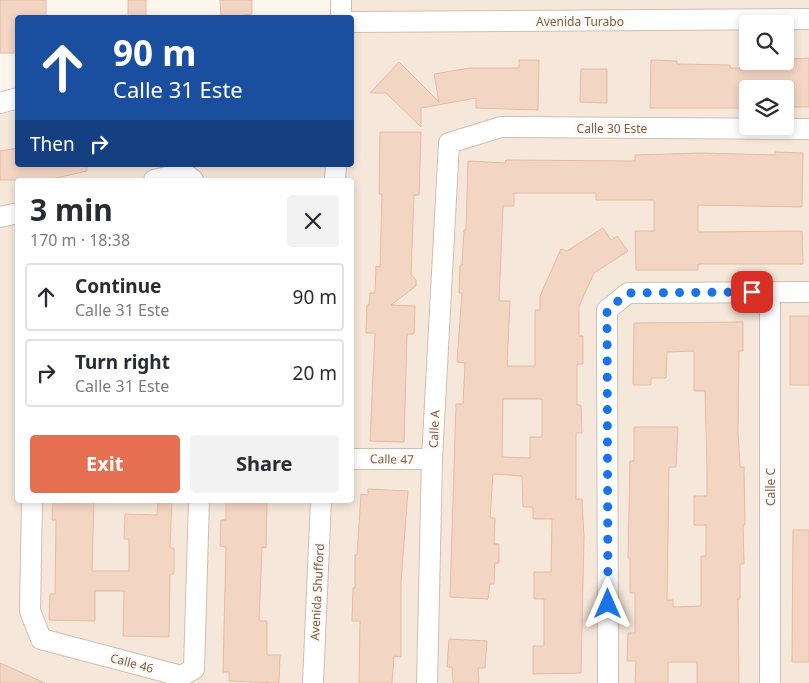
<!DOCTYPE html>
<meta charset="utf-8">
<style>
:root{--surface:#fff;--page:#f2f2f3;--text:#2b2b33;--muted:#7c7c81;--line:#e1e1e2;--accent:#e76f51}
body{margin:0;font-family:"Noto Sans",sans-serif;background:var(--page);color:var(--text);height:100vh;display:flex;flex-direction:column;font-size:19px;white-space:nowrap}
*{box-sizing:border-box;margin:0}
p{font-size:16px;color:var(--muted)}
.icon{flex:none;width:28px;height:28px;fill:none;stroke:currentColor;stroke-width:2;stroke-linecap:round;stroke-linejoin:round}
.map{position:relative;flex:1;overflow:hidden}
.details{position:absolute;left:15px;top:178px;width:339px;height:325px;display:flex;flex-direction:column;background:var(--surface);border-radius:5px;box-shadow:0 2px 8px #0003}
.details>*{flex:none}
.hud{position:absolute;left:15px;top:15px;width:339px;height:152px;border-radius:5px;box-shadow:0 2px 8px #0003;background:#1a4fa0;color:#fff;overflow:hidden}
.fabs{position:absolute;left:739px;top:15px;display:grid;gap:10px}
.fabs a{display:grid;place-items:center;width:55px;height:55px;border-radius:5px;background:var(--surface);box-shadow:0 2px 8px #0003;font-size:25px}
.pin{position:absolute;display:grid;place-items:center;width:42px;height:42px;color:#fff;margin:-21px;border-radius:10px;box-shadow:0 2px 8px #0006}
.me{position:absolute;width:55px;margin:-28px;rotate:0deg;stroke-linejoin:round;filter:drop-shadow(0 0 4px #0008)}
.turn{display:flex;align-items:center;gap:18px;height:105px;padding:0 15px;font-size:22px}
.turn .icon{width:65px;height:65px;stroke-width:2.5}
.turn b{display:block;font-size:35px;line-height:42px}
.then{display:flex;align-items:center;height:48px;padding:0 15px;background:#0003;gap:10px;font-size:19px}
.round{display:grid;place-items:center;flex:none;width:52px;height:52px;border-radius:5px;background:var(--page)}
.summary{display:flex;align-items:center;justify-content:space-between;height:85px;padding:0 15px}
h1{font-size:30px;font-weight:700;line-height:38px}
.primary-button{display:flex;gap:10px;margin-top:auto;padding:10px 15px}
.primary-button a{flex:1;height:58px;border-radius:5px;background:var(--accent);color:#fff;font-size:20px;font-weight:700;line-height:58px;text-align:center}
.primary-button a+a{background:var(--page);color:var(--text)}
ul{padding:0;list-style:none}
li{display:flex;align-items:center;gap:15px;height:68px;margin:0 10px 8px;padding:0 5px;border:2px solid var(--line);border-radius:5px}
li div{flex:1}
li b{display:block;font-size:19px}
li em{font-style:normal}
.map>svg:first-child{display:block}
.residential{fill:#f5e8da;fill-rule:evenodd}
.building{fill:#f3d5c3;stroke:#e6bba3;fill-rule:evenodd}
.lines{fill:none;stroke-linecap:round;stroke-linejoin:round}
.minor-casing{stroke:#d1beb0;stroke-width:22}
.minor{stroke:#fff;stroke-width:20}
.route{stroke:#1a73e8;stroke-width:9;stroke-dasharray:0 16.2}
.labels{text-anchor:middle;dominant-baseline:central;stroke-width:5;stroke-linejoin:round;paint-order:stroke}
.street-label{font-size:12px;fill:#7a5c4d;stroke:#fffaf3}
</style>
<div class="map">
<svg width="809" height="683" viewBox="0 0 809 683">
<rect width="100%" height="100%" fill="#fdf6ec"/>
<path class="residential" d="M 339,0 L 809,0 L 809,683 L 0,683 L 0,104 L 17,100 L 18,165 L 351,165 L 351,18 ZM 748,24 L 785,24 L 785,61 L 748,61 ZM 748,89 L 785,89 L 785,126 L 748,126 ZM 18,180 L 351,180 L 351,500 L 18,500 Z"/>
<g class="building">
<path d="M 0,0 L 46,0 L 46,18 L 18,18 L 18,53 L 0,53 Z"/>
<rect x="128" y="0" width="18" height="18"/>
<path d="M 220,0 L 252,0 L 252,14 L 221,18 Z"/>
<path d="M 809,58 L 809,107 L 789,107 L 789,89 L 748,89 L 748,108 L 650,108 L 651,60 L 677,61 L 677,64 L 730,65 L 730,68 L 785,68 L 785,59 Z"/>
<path d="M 519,60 L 539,60 L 538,110 L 476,108 L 476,98 L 421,108 L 421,127 L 386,93 L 370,93 L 399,62 L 439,102 L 434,74 L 470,68 L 519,68 Z"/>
<path d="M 581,69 L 607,69 L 607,103 L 580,102 Z"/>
<path d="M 380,132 L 421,132 L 419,195 L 414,195 L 411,274 L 416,280 L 416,286 L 391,305 L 415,306 L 414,334 L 407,334 L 404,442 L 370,441 L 375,333 L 366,333 L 367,305 L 369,305 L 370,293 L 375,293 L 376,266 L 380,267 L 382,194 L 379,194 Z"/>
<path d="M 18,148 L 18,165 L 87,165 L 87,171 L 48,180 L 0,180 L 0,151 Z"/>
<path d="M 775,152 L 803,153 L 802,207 L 698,205 L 698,232 L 802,231 L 803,264 L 698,264 L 698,270 L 636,270 L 635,231 L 654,231 L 654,200 L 596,200 L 596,193 L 514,193 L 514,206 L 503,206 L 499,301 L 510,301 L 507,366 L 535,366 L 535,310 L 540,310 L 540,296 L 561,249 L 567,251 L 603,228 L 611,240 L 617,236 L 628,251 L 594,273 L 579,306 L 579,336 L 583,336 L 583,364 L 577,364 L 577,405 L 581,405 L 582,433 L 576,433 L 576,499 L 582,499 L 584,537 L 581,673 L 533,674 L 533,646 L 544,646 L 544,599 L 534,599 L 534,572 L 551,572 L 552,519 L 533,519 L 533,507 L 523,507 L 522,476 L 493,474 L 490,518 L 495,518 L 494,544 L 499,544 L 499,563 L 495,563 L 494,584 L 490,584 L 488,599 L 450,597 L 456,404 L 463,404 L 465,363 L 457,362 L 462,293 L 459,293 L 460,265 L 462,265 L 464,230 L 466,230 L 468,161 L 505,163 L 506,160 L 635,161 L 635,155 L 701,153 L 775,155 ZM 503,399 L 542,399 L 542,437 L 530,437 L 530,458 L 502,457 Z"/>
<rect x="790" y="316" width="19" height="69"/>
<path d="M 743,322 L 743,351 L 739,351 L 738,432 L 740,467 L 744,467 L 745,525 L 743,525 L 744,564 L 740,564 L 740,599 L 738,599 L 739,683 L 697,683 L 697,662 L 668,662 L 668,683 L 635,683 L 636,661 L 627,661 L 628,633 L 635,633 L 635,593 L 630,593 L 630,558 L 628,558 L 630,461 L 634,461 L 634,427 L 678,427 L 676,467 L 669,467 L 667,600 L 673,600 L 673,607 L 701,606 L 701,556 L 706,556 L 706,525 L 694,525 L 694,496 L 707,496 L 707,467 L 705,391 L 694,391 L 694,351 L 667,352 L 666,378 L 651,378 L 651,385 L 633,385 L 634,323 Z"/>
<path d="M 368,489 L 408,491 L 401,582 L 401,657 L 394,656 L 392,683 L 359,683 L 360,621 L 352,621 L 353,588 L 355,588 L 355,555 L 357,555 L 361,494 L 368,495 Z"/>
<path d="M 53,500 L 94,500 L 92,571 L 129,571 L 129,539 L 124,539 L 125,514 L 157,515 L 158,500 L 172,500 L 170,548 L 174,548 L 174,574 L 170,574 L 169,637 L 123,636 L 124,591 L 95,591 L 95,621 L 49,620 L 50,594 L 55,594 L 56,520 L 52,520 Z"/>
<path d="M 226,500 L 267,500 L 266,548 L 262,547 L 259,621 L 267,621 L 267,655 L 280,655 L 279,683 L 229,681 L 229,672 L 223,672 L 226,547 L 220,546 L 221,520 L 226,520 Z"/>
<path d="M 793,530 L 809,530 L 809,662 L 792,662 Z"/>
<path d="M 449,639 L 487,641 L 485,668 L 478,668 L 479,683 L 453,683 L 452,667 L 447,667 Z"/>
<path d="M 0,663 L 45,683 L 0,683 Z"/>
</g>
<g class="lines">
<defs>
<g id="minor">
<path d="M 341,18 L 341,0"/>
<path d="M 351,22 L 809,19"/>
<path d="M 0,103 L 18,98"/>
<path d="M 154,180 L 184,173 L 193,180"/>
<path d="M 335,180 L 336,165"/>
<path d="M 0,217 L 18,213"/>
<path d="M 770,292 L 770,683"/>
<path d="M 351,459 L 432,459"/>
<path d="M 32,500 L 30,611 L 41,639 L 181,676 L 194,669 L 199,500"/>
<path d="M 313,683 L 321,500"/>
<path d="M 427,683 L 432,459 L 449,143 L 501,127 L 809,129"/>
<path d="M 608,683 L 607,310 L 628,293 L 809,292"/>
</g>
</defs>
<use href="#minor" class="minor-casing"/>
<use href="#minor" class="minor"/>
</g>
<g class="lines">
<path class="route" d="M 608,604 L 607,310 L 628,293 L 752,292"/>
</g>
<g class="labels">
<g class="street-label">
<text x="580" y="21">Avenida Turabo</text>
<text x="612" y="128">Calle 30 Este</text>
<text transform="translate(434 429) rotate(-87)">Calle A</text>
<text transform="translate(392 459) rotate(1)">Calle 47</text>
<text transform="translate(770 487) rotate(-90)">Calle C</text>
<text transform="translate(317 592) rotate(-87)">Avenida Shufford</text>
<text transform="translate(132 663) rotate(15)">Calle 46</text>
</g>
</g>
</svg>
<div class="fabs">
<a><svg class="icon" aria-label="search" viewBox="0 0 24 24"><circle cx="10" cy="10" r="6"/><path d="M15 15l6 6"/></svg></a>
<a><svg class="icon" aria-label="layers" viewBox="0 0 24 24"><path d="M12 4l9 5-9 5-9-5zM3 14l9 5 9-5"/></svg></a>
</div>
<div class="pin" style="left:752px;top:292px;background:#d93025"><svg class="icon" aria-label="arrive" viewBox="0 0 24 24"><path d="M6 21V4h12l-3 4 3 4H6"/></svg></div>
<svg class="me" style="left:608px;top:604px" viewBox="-20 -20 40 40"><path d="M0-17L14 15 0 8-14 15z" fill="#1a73e8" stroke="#fff" stroke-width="4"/></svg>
<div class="hud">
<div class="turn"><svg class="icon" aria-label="ahead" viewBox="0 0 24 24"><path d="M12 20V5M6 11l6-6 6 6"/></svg><div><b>90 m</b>Calle 31 Este</div></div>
<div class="then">Then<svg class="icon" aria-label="right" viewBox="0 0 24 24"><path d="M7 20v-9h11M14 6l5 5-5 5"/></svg></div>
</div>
<section class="details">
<div class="summary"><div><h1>3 min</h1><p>170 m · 18:38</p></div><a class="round"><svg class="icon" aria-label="close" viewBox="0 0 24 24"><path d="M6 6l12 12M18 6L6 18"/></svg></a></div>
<ul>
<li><svg class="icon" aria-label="ahead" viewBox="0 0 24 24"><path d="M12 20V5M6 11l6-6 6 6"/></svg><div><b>Continue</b><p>Calle 31 Este</p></div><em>90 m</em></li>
<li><svg class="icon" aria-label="right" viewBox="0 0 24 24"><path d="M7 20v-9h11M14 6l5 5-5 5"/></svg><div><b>Turn right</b><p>Calle 31 Este</p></div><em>20 m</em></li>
</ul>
<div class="primary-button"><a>Exit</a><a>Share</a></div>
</section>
</div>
